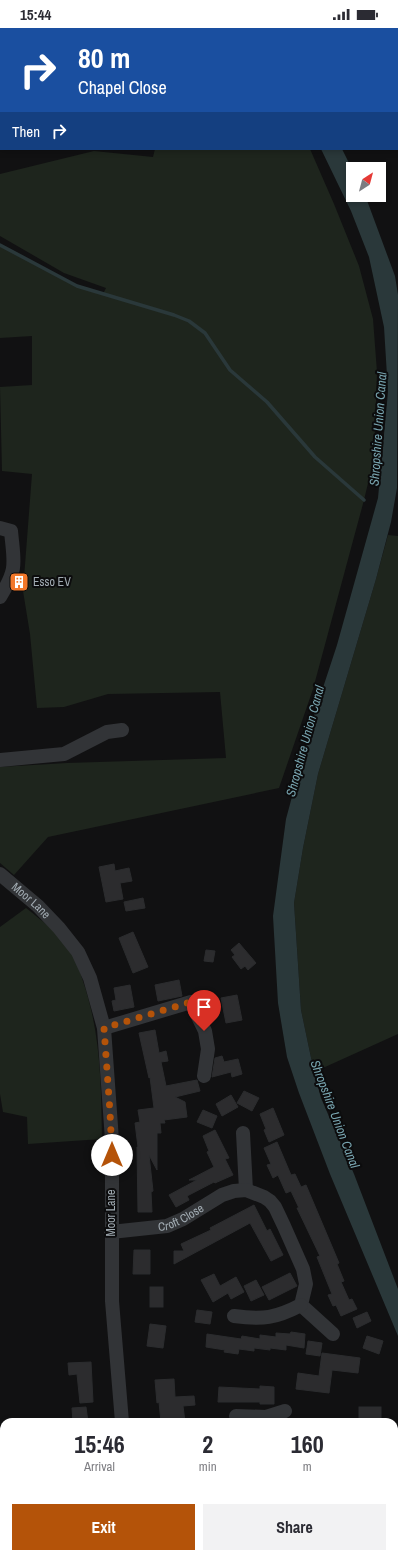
<!DOCTYPE html>
<style>
:root{--surface:#fff;--page:#f2f2f3;--text:#2b2b33;--muted:#7c7c81;--accent:#b45309}
body{margin:0;font-family:"Archivo Narrow",sans-serif;background:var(--page);color:var(--text);height:100vh;display:flex;flex-direction:column;font-size:15px;white-space:nowrap}
*{box-sizing:border-box;margin:0}
p{font-size:13px;color:var(--muted)}
.icon{flex:none;width:22px;height:22px;fill:none;stroke:currentColor;stroke-width:2;stroke-linecap:round;stroke-linejoin:round}
.map{position:relative;flex:1;overflow:hidden}
.details{position:absolute;left:0px;top:1390px;width:398px;height:140px;display:flex;flex-direction:column;background:var(--surface);border-radius:12px 12px 0 0;box-shadow:0 2px 6px #0003}
.details>*{flex:none}
.banner{position:absolute;left:0px;top:0px;width:398px;height:122px;box-shadow:0 2px 6px #0003;background:#1a4fa0;color:#fff;overflow:hidden}
.needle{width:26px;rotate:36deg}
.controls{position:absolute;left:346px;top:134px;display:grid;gap:8px}
.controls a{display:grid;place-items:center;width:40px;height:40px;border-radius:0px;background:var(--surface);box-shadow:0 2px 6px #0003;font-size:20px}
.pin{position:absolute;display:grid;place-items:center;width:34px;height:34px;color:#fff;margin:-41px -17px;border-radius:50% 50% 50% 0;rotate:-45deg;box-shadow:0 0 4px #0007}
.pin .icon{rotate:45deg}
.me{position:absolute;width:44px;margin:-22px;rotate:0deg;stroke-linejoin:round;filter:drop-shadow(0 0 3px #0008)}
.turn{display:flex;align-items:center;gap:14px;height:84px;padding:0 12px;font-size:18px}
.turn .icon{width:52px;height:52px;stroke-width:2.5}
.turn b{display:block;font-size:28px;line-height:34px}
.then{display:flex;align-items:center;height:38px;padding:0 12px;background:#0003;gap:8px;font-size:15px}
.eta{display:flex;justify-content:space-evenly;align-items:center;height:68px;text-align:center}
.eta b{font-size:24px;font-weight:700;line-height:28px}
.button{display:flex;gap:8px;margin-top:auto;padding:8px 12px}
.button a{flex:1;height:46px;border-radius:0px;background:var(--accent);color:#fff;font-size:16px;font-weight:700;line-height:46px;text-align:center}
.button a+a{background:var(--page);color:var(--text)}
.status{display:flex;justify-content:space-between;align-items:center;height:28px;padding:0 20px;background:var(--surface);direction:ltr}
.status svg{height:11px;fill:currentColor}
.map>svg:first-child{display:block}
.green{fill:#1e251d}
.water{fill:#2a383a}
.lines{fill:none;stroke-linecap:round;stroke-linejoin:round}
.stream{stroke:#2a383a;stroke-width:3.5}
.building{fill:#2c2c2e;stroke:#2b2c2e}
.minor{stroke:#323437;stroke-width:14}
.route{stroke:#b45309;stroke-width:7;stroke-dasharray:0 12.6}
.labels{text-anchor:middle;dominant-baseline:central;stroke-width:4;stroke-linejoin:round;paint-order:stroke}
.poi-label{font-size:12px;fill:#a2acb3;stroke:#0c0c0d;text-anchor:start}
.street-label{font-size:12px;fill:#a2acb3;stroke:#0c0c0d}
.water-label{font-size:13px;font-style:italic;fill:#78a4af;stroke:#0c0c0d}
</style>
<div class="status"><b>15:44</b><svg viewBox="0 0 49 12"><path d="M0 12V9h3v3zM5 12V6h3v6zM10 12V3h3v9zM15 12V0h3v12zM26 1h20v11H26zM47 4h2v5h-2z"/></svg></div>
<div class="map">
<svg width="398" height="1530" viewBox="0 0 398 1530">
<rect width="100%" height="100%" fill="#111112"/>
<g class="green">
<path d="M 155,121 L 310,121 L 334,176 L 359,238 L 373,291 L 377,344 L 374,430 L 364,472 L 313,661 L 279,760 L 48,809 L 14,847 L 0,835 L 0,739 L 67,735 L 226,730 L 220,664 L 108,666 L 64,679 L 37,680 L 30,606 L 23,563 L 32,446 L 2,443 L 0,359 L 32,357 L 32,308 L 0,310 L 0,217 L 77,258 L 103,266 L 106,260 L 64,245 L 0,208 L 0,146 L 94,123 L 153,129 Z"/>
<path d="M 388,507 L 398,508 L 398,1006 L 314,1044 L 301,982 L 294,875 L 303,820 L 318,746 L 376,551 Z"/>
<path d="M 26,880 C 41,892 60,906 71,922 C 76,930 79,941 82,950 C 101,1005 101,1054 102,1111 L 28,1116 L 27,1089 L 3,1084 L 0,1066 L 0,899 Z"/>
</g>
<path class="water" d="M 321,121 L 342,121 L 353,143 L 353,167 L 365,167 L 395,248 L 398,267 L 397,460 L 391,494 L 376,551 L 318,746 L 303,820 L 294,875 L 301,982 L 314,1044 L 321,1070 L 354,1146 L 398,1261 L 398,1308 L 330,1146 L 299,1065 L 287,1029 L 278,975 L 273,888 L 286,791 L 314,687 L 337,617 L 378,470 L 388,364 L 384,299 L 369,229 L 351,183 Z"/>
<g class="lines">
<path class="stream" d="M 0,217 L 77,258 L 174,287 L 189,293 L 205,305 L 230,342 L 267,374 L 315,429 L 364,472"/>
</g>
<g class="building">
<path d="M 114,836 L 115,843 L 129,840 L 132,853 L 120,855 L 123,871 L 106,874 L 99,839 Z"/>
<path d="M 143,870 L 145,880 L 126,883 L 124,874 Z"/>
<path d="M 133,904 L 148,939 L 133,945 L 119,910 Z"/>
<path d="M 239,915 L 256,935 L 248,942 L 245,938 L 241,941 L 232,929 L 235,927 L 231,922 Z"/>
<path d="M 206,922 L 215,923 L 213,934 L 204,933 Z"/>
<path d="M 179,952 L 182,968 L 158,973 L 155,957 Z"/>
<path d="M 130,957 L 134,979 L 114,983 L 112,973 L 116,972 L 114,960 Z"/>
<path d="M 237,967 L 242,992 L 226,995 L 221,970 Z"/>
<path d="M 155,1002 L 159,1025 L 166,1023 L 168,1033 L 161,1034 L 166,1058 L 197,1052 L 200,1063 L 175,1069 L 185,1074 L 187,1089 L 164,1092 L 165,1095 L 160,1095 L 161,1105 L 157,1105 L 157,1142 L 149,1127 L 153,1163 L 151,1164 L 152,1184 L 138,1184 L 137,1119 L 138,1119 L 135,1095 L 140,1094 L 138,1082 L 154,1080 L 150,1049 L 149,1050 L 139,1005 Z"/>
<path d="M 222,1028 L 224,1034 L 238,1031 L 242,1046 L 232,1049 L 231,1044 L 212,1049 L 215,1030 Z"/>
<path d="M 244,1063 L 259,1070 L 252,1083 L 237,1075 Z"/>
<path d="M 231,1067 L 238,1079 L 222,1088 L 216,1076 Z"/>
<path d="M 273,1080 L 284,1107 L 269,1114 L 264,1102 L 266,1101 L 260,1086 Z"/>
<path d="M 203,1082 L 217,1088 L 212,1100 L 197,1094 Z"/>
<path d="M 215,1102 L 229,1130 L 225,1131 L 233,1147 L 215,1155 L 214,1154 L 187,1168 L 189,1172 L 176,1179 L 169,1167 L 197,1152 L 189,1152 L 214,1139 L 207,1124 L 209,1123 L 203,1108 Z"/>
<path d="M 277,1114 L 291,1147 L 295,1146 L 301,1159 L 306,1157 L 339,1235 L 337,1236 L 344,1253 L 341,1254 L 349,1272 L 352,1271 L 357,1281 L 341,1288 L 336,1277 L 333,1278 L 328,1267 L 332,1266 L 317,1229 L 320,1228 L 297,1180 L 299,1180 L 291,1163 L 286,1165 L 278,1147 L 273,1150 L 267,1137 L 271,1136 L 264,1120 Z"/>
<path d="M 254,1177 L 267,1203 L 270,1201 L 283,1227 L 271,1233 L 250,1195 L 174,1236 L 174,1223 L 184,1223 L 181,1216 L 211,1202 L 210,1200 Z"/>
<path d="M 134,1222 L 150,1222 L 150,1246 L 133,1246 Z"/>
<path d="M 290,1245 L 297,1258 L 269,1272 L 262,1259 Z"/>
<path d="M 214,1246 L 220,1258 L 236,1249 L 244,1264 L 231,1271 L 228,1265 L 213,1274 L 201,1252 Z"/>
<path d="M 256,1252 L 264,1267 L 251,1273 L 244,1258 Z"/>
<rect x="150" y="1259" width="13" height="20"/>
<path d="M 197,1282 L 212,1284 L 210,1296 L 195,1294 Z"/>
<path d="M 367,1284 L 371,1293 L 357,1300 L 353,1290 Z"/>
<path d="M 150,1296 L 166,1298 L 163,1320 L 147,1318 Z"/>
<path d="M 291,1304 L 305,1306 L 304,1320 L 286,1317 L 286,1322 L 270,1320 L 270,1322 L 254,1320 L 254,1323 L 239,1321 L 238,1326 L 224,1324 L 225,1322 L 206,1319 L 207,1306 L 241,1311 L 242,1308 L 260,1311 L 260,1307 L 276,1309 L 276,1305 L 290,1306 Z"/>
<path d="M 367,1308 L 383,1313 L 379,1326 L 363,1320 Z"/>
<path d="M 308,1313 L 322,1315 L 320,1328 L 306,1326 Z"/>
<path d="M 322,1325 L 360,1330 L 358,1345 L 332,1342 L 329,1365 L 296,1361 L 298,1345 L 319,1348 Z"/>
<path d="M 91,1334 L 93,1374 L 80,1375 L 77,1346 L 69,1347 L 68,1335 Z"/>
<path d="M 174,1351 L 175,1369 L 194,1368 L 195,1377 L 183,1378 L 185,1394 L 161,1394 L 159,1374 L 157,1375 L 155,1352 Z"/>
<path d="M 260,1358 L 274,1359 L 274,1376 L 260,1376 L 260,1374 L 218,1374 L 219,1359 L 260,1361 Z"/>
<path d="M 86,1379 L 88,1394 L 73,1394 L 72,1380 Z"/>
<rect x="359" y="1379" width="22" height="13"/>
</g>
<g class="lines">
<g class="minor">
<path d="M 0,500 L 11,503 C 14,536 18,540 0,569"/>
<path d="M 0,732 L 64,726 L 107,704 L 122,702"/>
<path id="s1" d="M 0,846 L 38,878 L 59,900 L 78,924 L 90,950 L 104,1000 L 112,1112 L 112,1273 L 122,1394"/>
<path d="M 104,1000 L 191,974 L 205,1003 L 208,1021 L 204,1048"/>
<path d="M 243,1105 L 246,1162"/>
<path id="s2" d="M 111,1204 L 167,1198 L 183,1191 L 222,1167 L 234,1163 L 246,1162 L 264,1169 L 270,1173 L 275,1179 L 284,1198 L 303,1241 L 306,1256 L 301,1277 L 333,1306"/>
<path d="M 234,1288 C 263,1292 276,1290 301,1277"/>
<path d="M 236,1388 L 266,1389 L 285,1383"/>
<path d="M 135,1526 L 135,1530"/>
<path d="M 380,1526 L 382,1530"/>
</g>
</g>
<g class="lines">
<path class="route" d="M 112,1127 L 110,1084 L 104,1000 L 191,974 L 204,1003"/>
</g>
<defs>
<symbol id="building-square" viewBox="-11 -11 22 22"><rect x="-9" y="-9" width="18" height="18" rx="4" fill="#f27729" stroke="#0c0c0d"/><path d="M-4-6H4V6H1V3H-1V6H-4ZM-2.5-4.3h1.7v1.8h-1.7ZM.8-4.3h1.7v1.8H.8ZM-2.5-1h1.7V.8h-1.7ZM.8-1h1.7V.8H.8Z" fill="#fff"/></symbol>
</defs>
<g fill-rule="evenodd">
<use href="#building-square" x="8" y="543" width="22" height="22"/>
</g>
<g class="labels">
<g class="poi-label">
<text x="33" y="554">Esso EV</text>
</g>
<g class="street-label">
<text stroke="none"><textPath href="#s1" startOffset="41">Moor Lane</textPath></text>
<text transform="translate(111 1185) rotate(-90)">Moor Lane</text>
<text stroke="none"><textPath href="#s2" startOffset="72">Croft Close</textPath></text>
</g>
<g class="water-label">
<text transform="translate(378 401) rotate(-86)">Shropshire Union Canal</text>
<text transform="translate(305 713) rotate(-75)">Shropshire Union Canal</text>
<text transform="translate(335 1086) rotate(69)">Shropshire Union Canal</text>
</g>
</g>
</svg>
<div class="controls">
<a><svg class="needle" viewBox="-14 -14 28 28"><path d="M0-13l5 13h-10z" fill="#e53935"/><path d="M0 13l5-13h-10z" fill="#7c7c81"/></svg></a>
</div>
<div class="pin" style="left:204px;top:1003px;background:#d93025"><svg class="icon" aria-label="arrive" viewBox="0 0 24 24"><path d="M6 21V4h12l-3 4 3 4H6"/></svg></div>
<svg class="me" style="left:112px;top:1127px" viewBox="-20 -20 40 40"><circle r="19" fill="#fff"/><path d="M0-13L10 11 0 6-10 11z" fill="#b45309"/></svg>
<div class="banner">
<div class="turn"><svg class="icon" aria-label="right" viewBox="0 0 24 24"><path d="M7 20v-9h11M14 6l5 5-5 5"/></svg><div><b>80 m</b>Chapel Close</div></div>
<div class="then">Then<svg class="icon" aria-label="right" viewBox="0 0 24 24"><path d="M7 20v-9h11M14 6l5 5-5 5"/></svg></div>
</div>
<section class="details">
<div class="eta">
<div><b>15:46</b><p>Arrival</p></div>
<div><b>2</b><p>min</p></div>
<div><b>160</b><p>m</p></div>
</div>
<div class="button"><a>Exit</a><a>Share</a></div>
</section>
</div>
